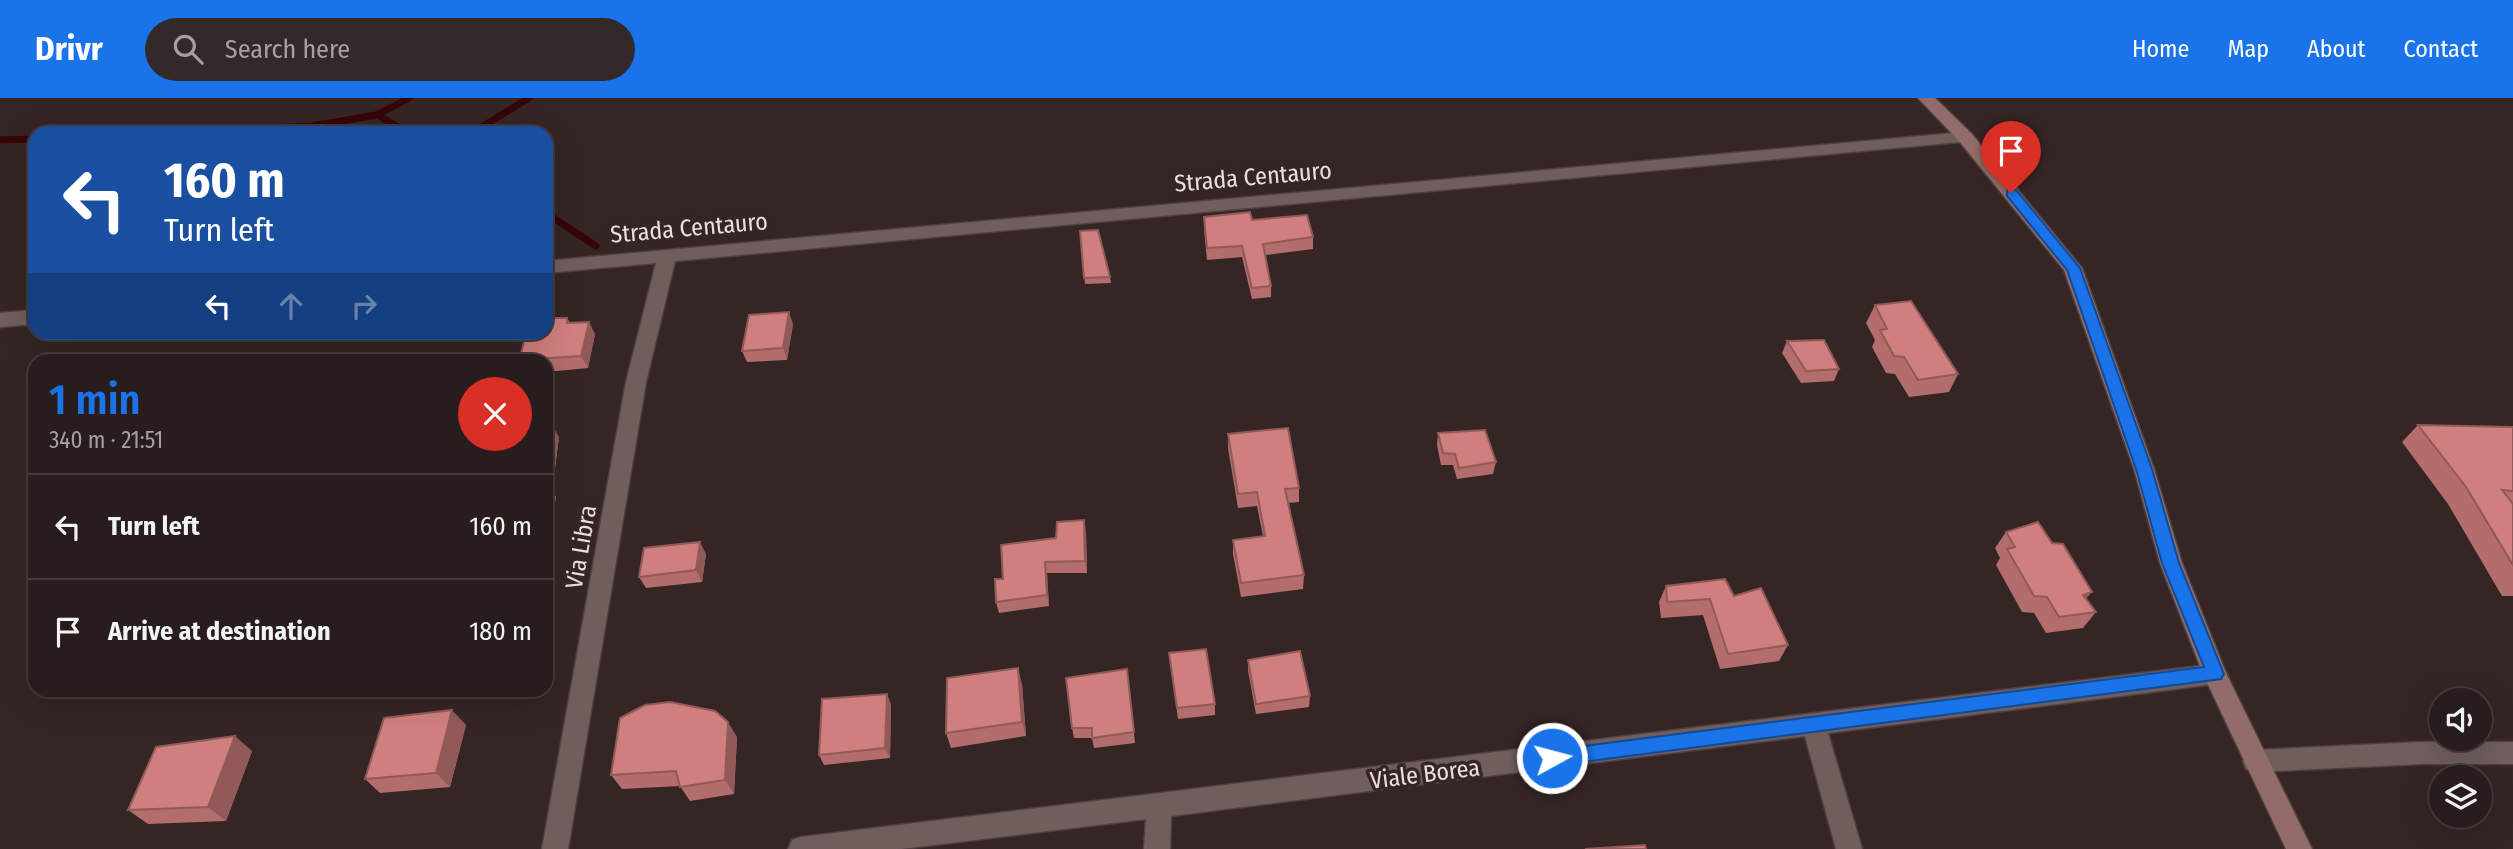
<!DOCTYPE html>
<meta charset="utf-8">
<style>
body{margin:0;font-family:"Fira Sans Condensed",sans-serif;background:#342929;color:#f1f3f6;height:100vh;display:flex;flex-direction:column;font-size:26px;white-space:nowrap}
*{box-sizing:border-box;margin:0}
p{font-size:23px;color:#a5a1a3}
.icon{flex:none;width:38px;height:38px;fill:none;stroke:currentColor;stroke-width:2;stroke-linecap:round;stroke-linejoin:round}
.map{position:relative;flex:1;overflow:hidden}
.sheet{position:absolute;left:28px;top:256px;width:525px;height:343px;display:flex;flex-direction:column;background:#281c1c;border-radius:21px;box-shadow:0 7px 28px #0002,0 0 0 2px #443a3b}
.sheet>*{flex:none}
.banner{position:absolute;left:28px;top:28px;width:525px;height:214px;border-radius:21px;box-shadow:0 7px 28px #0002,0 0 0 2px #443a3b;background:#1a4fa0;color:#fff;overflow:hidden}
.buttons{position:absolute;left:2429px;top:590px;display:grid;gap:14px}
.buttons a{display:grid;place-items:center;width:63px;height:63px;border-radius:50%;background:#281c1c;box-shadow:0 7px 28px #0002,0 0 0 2px #443a3b;font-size:35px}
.pin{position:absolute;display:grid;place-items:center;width:60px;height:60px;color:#fff;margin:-72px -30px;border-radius:50% 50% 50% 0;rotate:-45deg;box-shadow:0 0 7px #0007}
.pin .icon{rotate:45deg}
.me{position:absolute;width:77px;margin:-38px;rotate:83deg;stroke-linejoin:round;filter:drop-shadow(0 0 5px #0008)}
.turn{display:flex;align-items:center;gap:24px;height:147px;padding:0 21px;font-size:32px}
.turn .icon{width:91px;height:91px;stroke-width:2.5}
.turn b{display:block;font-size:49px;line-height:60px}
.lanes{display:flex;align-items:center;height:66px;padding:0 21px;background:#0003;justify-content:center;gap:35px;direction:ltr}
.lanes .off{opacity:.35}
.round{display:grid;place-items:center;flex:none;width:74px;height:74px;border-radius:37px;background:#342929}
.overview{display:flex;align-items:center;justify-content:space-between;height:119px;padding:0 21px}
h1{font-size:42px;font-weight:600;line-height:52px;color:#1a73e8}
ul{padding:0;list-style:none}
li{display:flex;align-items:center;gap:21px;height:105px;padding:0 21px;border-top:2px solid #443a3b}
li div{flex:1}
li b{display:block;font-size:26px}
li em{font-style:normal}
header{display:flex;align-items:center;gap:42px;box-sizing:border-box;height:98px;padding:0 35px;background:#1a73e8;color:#fff}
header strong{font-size:33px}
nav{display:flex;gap:38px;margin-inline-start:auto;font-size:24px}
.search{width:490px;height:63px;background:#342929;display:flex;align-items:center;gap:18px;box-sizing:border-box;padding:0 24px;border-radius:38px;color:#a5a1a3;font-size:26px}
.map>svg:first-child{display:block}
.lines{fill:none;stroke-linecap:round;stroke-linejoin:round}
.stream{stroke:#370408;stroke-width:7}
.street-casing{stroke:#4d4040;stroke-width:3}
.secondary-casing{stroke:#4d4040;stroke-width:3}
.street{fill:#705e5d;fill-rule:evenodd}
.secondary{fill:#916c6a;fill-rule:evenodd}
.wall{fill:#b26d6c}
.shaded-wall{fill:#915958}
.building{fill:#cf7f7d;stroke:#915958;stroke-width:2}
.route{fill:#1a73e8;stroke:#114b97;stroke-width:2}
.labels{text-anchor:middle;stroke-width:7;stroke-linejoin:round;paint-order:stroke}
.street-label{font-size:24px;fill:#e9dfde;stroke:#352525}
</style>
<header>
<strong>Drivr</strong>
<div class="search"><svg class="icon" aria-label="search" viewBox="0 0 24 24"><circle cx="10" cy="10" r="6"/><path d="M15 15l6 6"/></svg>Search here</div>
<nav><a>Home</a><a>Map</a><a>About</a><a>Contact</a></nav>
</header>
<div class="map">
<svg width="2513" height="751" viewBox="0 0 2513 751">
<rect width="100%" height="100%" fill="#352525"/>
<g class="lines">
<g class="stream">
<path d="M377 17 409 35"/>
<path d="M173 35 311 28 377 17 409 0"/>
<path d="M472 35 529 0"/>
<path d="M0 42 35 41"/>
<path d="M546 115 596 148"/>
</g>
<defs>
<g id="street">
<path d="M1965 34 1973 39 1971 43 675 163 646 284 568 751H542L626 284 656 165 546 175V163Z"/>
<path d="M35 212V226L0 229V215Z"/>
<path d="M2215 566 2223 569 2227 576 2223 583 2215 586 1828 635 1862 751H1836L1805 638 1171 718 1170 751H1144L1146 721 901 751H788L792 742 801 739Z"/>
<path d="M2421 644H2513V666H2421L2255 674 2246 671 2243 663 2246 655 2255 652Z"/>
</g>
<path id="secondary" d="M1918 0H1935L1971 35 2082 170 2154 371 2182 465 2226 575 2312 751H2286L2203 576 2160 465 2134 371 2064 172 1959 43Z"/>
</defs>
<use href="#street" class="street-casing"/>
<use href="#secondary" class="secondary-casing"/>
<use href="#street" class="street"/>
<use href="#secondary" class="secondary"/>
</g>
<g class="wall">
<path d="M1252 122 1313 139V151L1265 157 1271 188V199L1252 201 1242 159 1207 162 1204 130Z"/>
<path d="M1080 133 1110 179 1111 185 1085 186Z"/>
<path d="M1875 207 1958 276 1949 294 1909 299 1895 276 1886 275 1872 249 1875 242 1866 225Z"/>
<path d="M567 220 570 225 595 236 588 270 546 274V262H519Z"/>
<path d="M793 226 787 262 747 264 742 253Z"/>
<path d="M1787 243 1839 271 1834 283 1801 285 1782 255Z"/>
<path d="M546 322 559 339 552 393 556 399 552 419H546Z"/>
<path d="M2418 327 2513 329V498H2502L2448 406 2402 344Z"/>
<path d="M1438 335 1496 364 1493 376 1457 381 1453 367H1441L1437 347Z"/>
<path d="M1228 336 1299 390V404L1288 405 1304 477 1303 491 1241 499 1233 456V442L1263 438 1257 408 1238 410 1228 350Z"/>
<path d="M1086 433 1087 475H1047L1049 508 999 515 996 504 1003 481 1056 440Z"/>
<path d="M2006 434 2086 501 2096 514 2083 530 2046 535 2034 515 2022 514 1996 467 2000 460 1995 450Z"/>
<path d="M706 456 702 484 646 490 639 479Z"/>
<path d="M1666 488 1734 498 1788 547 1779 563 1720 571 1703 517 1661 520 1659 504Z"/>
<path d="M1169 555 1215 606V617L1178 621Z"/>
<path d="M1248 562 1310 598 1309 609 1256 616 1248 573Z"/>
<path d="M1127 571 1135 645 1094 650 1092 640H1074L1072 630Z"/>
<path d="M1022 586 1026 638 951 650 946 635Z"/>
<path d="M887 596 891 607 890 660 824 667 819 657Z"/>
<path d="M466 627 450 689 380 695 365 681Z"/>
<path d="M737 639 734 696 690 703 680 688 622 691 611 677Z"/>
<path d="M252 653 226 723 148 726 128 712Z"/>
</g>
<g class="shaded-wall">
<path d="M789 214 793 226 787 262 783 250Z"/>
<path d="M589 224 595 236 588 270 581 258Z"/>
<path d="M549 322 559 339 552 393 556 399 552 419 546 409V341Z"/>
<path d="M1084 422 1086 433 1087 475 1085 463Z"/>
<path d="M700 444 706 456 702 484 696 472Z"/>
<path d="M1045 464 1047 475 1049 508 1047 497Z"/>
<path d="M2092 494 2079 509 2083 497Z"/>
<path d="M1018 570 1022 586 1026 638 1022 624Z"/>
<path d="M887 596 891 607 890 660 885 650Z"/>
<path d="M452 612 466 627 450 689 436 675Z"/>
<path d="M728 624 737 639 734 696 725 682Z"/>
<path d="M235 638 252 653 226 723 208 709Z"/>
</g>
<g class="building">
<path d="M1250 114 1252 122 1307 117 1313 139 1263 146 1271 188 1252 190 1242 148 1207 150 1204 119Z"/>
<path d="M1098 132 1110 179 1084 180 1080 133Z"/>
<path d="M1911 203 1958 276 1918 282 1904 259 1894 258 1880 232 1887 231 1875 207Z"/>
<path d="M789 214 783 250 742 253 749 217Z"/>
<path d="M546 220H567V225L589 224 581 258 519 262 527 234H546Z"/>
<path d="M1824 242 1839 271 1806 273 1787 243Z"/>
<path d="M546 322H549L546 341Z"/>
<path d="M2418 327 2513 329V393L2502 392 2513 406V467L2466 389Z"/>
<path d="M1288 330 1299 390 1285 391 1304 477 1241 485 1233 442 1265 438 1257 394 1238 396 1228 336Z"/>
<path d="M1485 332 1496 364 1459 370 1455 356 1443 355 1438 335Z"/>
<path d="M1084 422 1085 463 1045 464 1047 497 996 504 995 481H1003L1001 447 1056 440 1057 424Z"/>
<path d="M2038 424 2052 445 2063 446 2092 494 2083 497 2096 514 2059 519 2047 499 2034 498 2007 451 2015 449 2006 434Z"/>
<path d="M700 444 696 472 639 479 644 450Z"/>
<path d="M1725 481 1734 498 1761 490 1788 547 1728 556 1710 501 1667 504 1666 488Z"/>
<path d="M1206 551 1215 606 1177 610 1169 555Z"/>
<path d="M1300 553 1310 598 1256 606 1248 562Z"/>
<path d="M1018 570 1022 624 946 635 947 580Z"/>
<path d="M1127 571 1134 634 1092 640V630H1072L1066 580Z"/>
<path d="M887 596 885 650 819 657 822 601Z"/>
<path d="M670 604 715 613 728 624 725 682 680 689 676 673 611 677 620 620 645 607Z"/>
<path d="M452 612 436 675 365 681 384 620Z"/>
<path d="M235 638 208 709 128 712 156 649Z"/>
<path d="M1645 747 1646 751H1585Z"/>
</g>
<path class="route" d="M2011 91 2016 92 2080 170 2152 371 2179 465 2224 576 2221 581 1552 668 1546 666 1543 660 1546 654 1552 652 2204 569 2162 465 2136 371 2067 172 2007 98V92Z"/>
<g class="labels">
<g class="street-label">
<text transform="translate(1253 79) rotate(-5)" y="8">Strada Centauro</text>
<text transform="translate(689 130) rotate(-5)" y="8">Strada Centauro</text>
<text transform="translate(581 449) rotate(-80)" y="8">Via Libra</text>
<text transform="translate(1425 676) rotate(-7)" y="8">Viale Borea</text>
</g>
</g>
</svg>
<div class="buttons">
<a><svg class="icon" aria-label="sound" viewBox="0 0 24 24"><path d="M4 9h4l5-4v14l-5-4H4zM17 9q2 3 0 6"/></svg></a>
<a><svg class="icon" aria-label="layers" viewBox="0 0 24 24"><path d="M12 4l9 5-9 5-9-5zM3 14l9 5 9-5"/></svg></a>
</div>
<div class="pin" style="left:2011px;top:95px;background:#d93025"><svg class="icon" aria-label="arrive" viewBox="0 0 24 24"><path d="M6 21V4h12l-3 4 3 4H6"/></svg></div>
<svg class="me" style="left:1552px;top:660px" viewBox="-20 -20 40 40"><circle r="17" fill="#1a73e8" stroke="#fff" stroke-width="3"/><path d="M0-11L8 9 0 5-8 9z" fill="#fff"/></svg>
<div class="banner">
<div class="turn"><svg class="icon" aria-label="left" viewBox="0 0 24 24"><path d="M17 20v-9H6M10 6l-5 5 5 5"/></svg><div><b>160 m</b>Turn left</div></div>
<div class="lanes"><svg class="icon" aria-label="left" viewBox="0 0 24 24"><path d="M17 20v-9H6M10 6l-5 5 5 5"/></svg><svg class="icon off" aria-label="ahead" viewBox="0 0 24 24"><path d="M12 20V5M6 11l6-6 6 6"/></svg><svg class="icon off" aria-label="right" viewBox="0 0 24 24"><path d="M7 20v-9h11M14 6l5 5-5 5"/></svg></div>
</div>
<section class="sheet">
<div class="overview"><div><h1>1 min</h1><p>340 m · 21:51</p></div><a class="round" style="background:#d93025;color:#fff"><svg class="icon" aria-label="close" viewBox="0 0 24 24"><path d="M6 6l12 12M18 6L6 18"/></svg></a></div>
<ul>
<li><svg class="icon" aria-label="left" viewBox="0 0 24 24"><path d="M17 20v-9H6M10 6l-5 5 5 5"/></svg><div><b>Turn left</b></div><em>160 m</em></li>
<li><svg class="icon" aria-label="arrive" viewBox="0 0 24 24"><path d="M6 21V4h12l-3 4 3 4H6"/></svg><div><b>Arrive at destination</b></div><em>180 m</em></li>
</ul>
</section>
</div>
